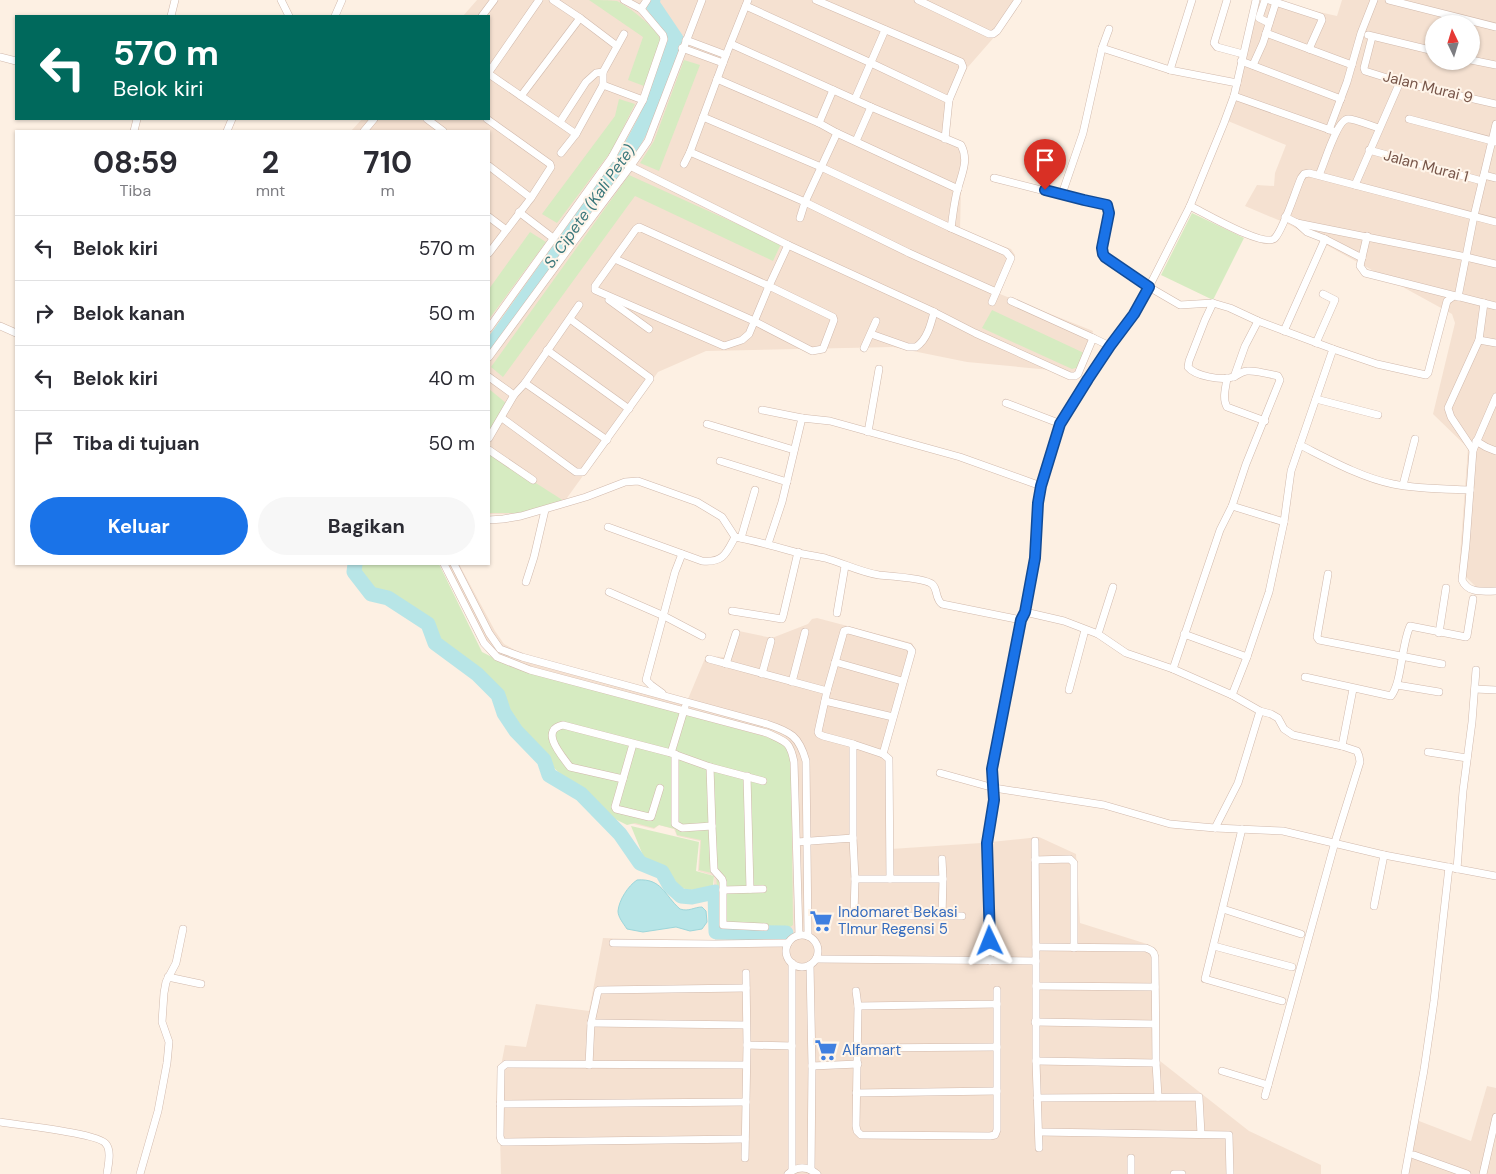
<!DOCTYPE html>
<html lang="id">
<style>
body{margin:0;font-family:"DM Sans",sans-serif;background:#f7f7f7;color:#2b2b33;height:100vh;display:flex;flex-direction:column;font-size:19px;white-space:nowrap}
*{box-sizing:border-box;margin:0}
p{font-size:16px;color:#7c7c81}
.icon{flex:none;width:28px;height:28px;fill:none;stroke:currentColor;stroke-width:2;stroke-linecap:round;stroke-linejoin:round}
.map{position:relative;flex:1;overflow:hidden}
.sheet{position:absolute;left:15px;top:130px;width:475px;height:435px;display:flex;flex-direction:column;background:#fff;border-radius:0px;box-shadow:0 1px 4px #0004}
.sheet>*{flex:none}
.banner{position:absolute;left:15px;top:15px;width:475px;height:105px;border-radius:0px;box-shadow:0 1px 4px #0004;background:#00695c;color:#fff;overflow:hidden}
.needle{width:32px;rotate:356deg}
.fabs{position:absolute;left:1425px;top:15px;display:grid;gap:10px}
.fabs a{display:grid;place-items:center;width:55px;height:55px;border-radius:50%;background:#fff;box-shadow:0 1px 4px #0004;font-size:25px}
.pin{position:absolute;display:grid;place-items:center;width:42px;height:42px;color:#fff;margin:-51px -21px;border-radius:50% 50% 50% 0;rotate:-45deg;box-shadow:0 0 5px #0007}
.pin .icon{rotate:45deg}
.me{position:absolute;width:55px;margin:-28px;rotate:358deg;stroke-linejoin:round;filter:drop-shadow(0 0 4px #0008)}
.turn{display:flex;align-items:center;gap:18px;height:105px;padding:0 15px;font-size:22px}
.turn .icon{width:65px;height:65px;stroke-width:2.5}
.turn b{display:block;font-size:35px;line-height:42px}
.eta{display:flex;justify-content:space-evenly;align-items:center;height:85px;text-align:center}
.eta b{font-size:30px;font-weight:700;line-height:35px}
.action{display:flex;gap:10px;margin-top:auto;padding:10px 15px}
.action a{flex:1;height:58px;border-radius:30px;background:#1a73e8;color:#fff;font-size:20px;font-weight:700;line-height:58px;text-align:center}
.action a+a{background:#f7f7f7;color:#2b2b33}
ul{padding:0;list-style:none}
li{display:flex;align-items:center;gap:15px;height:65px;padding:0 15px;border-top:1px solid #e1e1e2}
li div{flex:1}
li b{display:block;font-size:19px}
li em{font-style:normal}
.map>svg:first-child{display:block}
.residential{fill:#f5e1d1;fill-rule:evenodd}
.green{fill:#d6ebc1}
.water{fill:#b7e5e7;stroke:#9dd6da}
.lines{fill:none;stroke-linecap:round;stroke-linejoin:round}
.river{stroke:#b7e5e7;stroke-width:15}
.street-casing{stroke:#d1b9ac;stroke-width:8}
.street{stroke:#fff;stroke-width:7}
.route-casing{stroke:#114b97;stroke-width:12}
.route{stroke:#1a73e8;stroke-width:9}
.labels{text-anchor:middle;stroke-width:4;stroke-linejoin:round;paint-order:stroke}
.street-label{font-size:15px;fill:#765448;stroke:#fff5ea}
.shop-label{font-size:15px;fill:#366cbe;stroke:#fff5ea;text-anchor:start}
.water-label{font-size:16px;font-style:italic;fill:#3b787c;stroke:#fff5ea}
</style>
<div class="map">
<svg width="1496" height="1174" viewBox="0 0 1496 1174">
<rect width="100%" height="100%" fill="#fdf0e3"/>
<g class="residential">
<path d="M477 0H1022L1001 32 996 35 968 67 952 97 946 137 964 144 968 157 967 170 961 186 960 231 1011 249 1015 255 1000 294 1093 331 1081 369 1077 372H1072L967 362 893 347 706 351 658 372 564 502 520 514H489V131H351L362 119H489V16H463Z"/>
<path d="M1261 0H1272L1301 8 1337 16 1342 0H1496V587H1476L1459 570 1468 448 1433 414 1455 323 1452 314 1290 225 1245 206 1257 185 1274 186 1275 173 1286 145 1228 121ZM1434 24H1471V61H1434Z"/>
<path d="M443 564H459L495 631 504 644 522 654 688 699 706 656 724 657 734 630 772 638 808 624 812 619 817 618 912 643 914 649 885 754 889 756 891 849 981 843 1039 837 1076 854 1080 923 1147 944 1154 950 1160 1061 1249 1131 1321 1165V1174H501L500 1136V1071L505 1045 526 1047 536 1004 589 1011 603 938 715 942 714 876 698 871 700 841 677 836 674 829 659 825 654 829 630 823 525 668 494 655Z"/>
<path d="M1487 1086 1496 1088V1174H1410L1405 1171 1419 1121 1471 1141Z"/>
</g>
<g class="green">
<path d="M589 0C597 0 610 0 617 1 628 6 658 29 661 41L644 86 628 80 643 37Z"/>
<path d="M684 60 700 65 659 171 640 163 654 141Z"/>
<path d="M619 99 635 104 612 150 557 223 542 214 615 116Z"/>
<path d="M629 175 781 244 773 261 635 196 503 377 491 367Z"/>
<path d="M1192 213 1244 238 1213 300 1161 275Z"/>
<path d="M530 232 546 242 489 319V289Z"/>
<path d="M992 310 1084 353 1079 367 1072 369 982 328Z"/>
<path d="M489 389 506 403 489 431Z"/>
<path d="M489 453 564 501 519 513H489Z"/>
<path d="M358 564H439L482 652 514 668 770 738 784 743 791 755 793 925 786 930 720 927 716 874 699 870 701 840 677 835 675 829 659 825 654 828 635 823 627 825 613 818 555 769 510 718 500 693 472 666 438 643 430 622 389 594 373 591 357 571Z"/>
<path d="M631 826 699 842 696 871 714 876 713 886 702 889 690 890 681 888 663 865 647 861 644 858Z"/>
</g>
<path class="water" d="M637 880C662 878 664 895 680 909 689 912 694 907 702 907L706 911 707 922 702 929 690 931 676 927 643 932 627 929C623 923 618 917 618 911 619 900 628 886 637 880Z"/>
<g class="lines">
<g class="river">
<path d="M489 349 628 153 646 119 676 39 651 2 653 0"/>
<path d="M355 564 354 572 371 594 388 598 428 624 435 643 477 674 498 695 504 713 516 731 544 760 549 775 581 794 620 834 640 863 662 872 670 886 681 896 692 897 715 892 716 932 786 933"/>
</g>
<defs>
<g id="street">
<path d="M281 0 289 16"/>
<path d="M553 0 580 18 617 46"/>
<path d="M816 0 961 62 963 67 949 100 945 139"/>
<path d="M918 0 989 34H993L997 31 1018 0"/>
<path d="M1227 0 1214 43 1217 47 1243 54"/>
<path d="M1265 0 1259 18 1269 23"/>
<path d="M1269 0 1321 17 1322 20 1309 49"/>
<path d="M1389 0 1496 27"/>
<path d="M746 6 871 63 949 100"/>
<path d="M641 9 647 0"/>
<path d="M171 16 175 0"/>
<path d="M335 16 342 0"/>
<path d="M482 16 494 0"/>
<path d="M1266 33 1352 65"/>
<path d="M1368 35 1434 51"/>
<path d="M1372 37 1364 68 1365 71 1400 82 1496 104"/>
<path d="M686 40 726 55"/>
<path d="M731 44 871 107 961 145C969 160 962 173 958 188 954 201 953 215 951 228"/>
<path d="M682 48 723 63"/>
<path d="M1102 48 1170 70 1237 83"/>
<path d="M0 57 16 61"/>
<path d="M1471 60 1496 65"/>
<path d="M1241 61 1341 99"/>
<path d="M1253 65 1263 43 1276 2"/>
<path d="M1170 70 1192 0"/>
<path d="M489 72 539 0"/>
<path d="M489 74 576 134"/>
<path d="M717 79 819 123 837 133 958 189"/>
<path d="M603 85 643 100"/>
<path d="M521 96 580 18"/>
<path d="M1234 96 1336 132"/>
<path d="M855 99 885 30"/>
<path d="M703 117 821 167 951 228 1006 252 1011 258 992 302"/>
<path d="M427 119 443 131"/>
<path d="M487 119 550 164 551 167 531 198 489 253"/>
<path d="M1409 119 1496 142"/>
<path d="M560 122 586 82 596 73 603 72"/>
<path d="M819 123 833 90"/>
<path d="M1329 130 1347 82 1361 33 1374 0"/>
<path d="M134 131 137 119"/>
<path d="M227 131 232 119"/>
<path d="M364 131 374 119"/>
<path d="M856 141 871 107"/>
<path d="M1369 150 1482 181"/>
<path d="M690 152 805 202 909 253 996 292"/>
<path d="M561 153 576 134 603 85V72L624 34"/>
<path d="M612 157 788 245 934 312 975 333 1070 376H1075L1078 374 1093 338 1110 346"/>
<path d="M684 164 690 152 726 55 748 0"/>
<path d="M489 166 531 198"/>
<path d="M1319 175C1324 165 1337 119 1348 119 1356 119 1371 126 1379 128"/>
<path d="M1484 175 1496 178"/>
<path d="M994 178 1084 201 1107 205 1109 213 1102 248 1103 254 1105 257 1149 287 1180 305 1213 303 1230 308 1258 321 1333 349 1291 471 1284 522 1269 592 1247 657 1232 695"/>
<path d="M1355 185 1400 82"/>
<path d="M1062 194 1083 133 1102 48 1109 29"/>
<path d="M1190 206C1203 212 1265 249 1275 238 1284 228 1295 192 1301 178L1304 174 1309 173 1496 222"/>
<path d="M519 212 553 238"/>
<path d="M489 217 505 229"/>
<path d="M1285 217 1297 223 1466 257 1496 264"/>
<path d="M800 218 805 202 837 133"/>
<path d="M1297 223 1307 232 1325 239 1362 258"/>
<path d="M1367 236 1360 266 1365 273 1496 306"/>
<path d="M615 259 754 321 812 351 823 349 834 320 833 317 769 286 639 227 636 229 595 286V290L724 346 742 340 749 334 769 286 788 245"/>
<path d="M1458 297 1474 216 1496 124"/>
<path d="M609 300 649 329"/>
<path d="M1011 301 1093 338"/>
<path d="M1213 303 1205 320 1189 361 1188 367C1195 376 1222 381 1233 377 1238 376 1241 371 1247 371 1256 370 1268 374 1278 376L1280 380 1246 464 1232 506"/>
<path d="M0 326 16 333"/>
<path d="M489 328 612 157 643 100 664 39 663 35 641 9 624 0"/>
<path d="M1284 331 1325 239"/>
<path d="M871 334 908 347H916C927 340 931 324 934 312"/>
<path d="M1479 340 1496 343"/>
<path d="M1316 343 1335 300 1323 294"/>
<path d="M864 348 876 321"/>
<path d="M1333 349 1377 364 1426 375 1428 373 1447 301 1454 296"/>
<path d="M547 350 629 409"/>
<path d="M489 357 572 244 630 167 648 141 702 0"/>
<path d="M489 377 514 395 525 383 579 305"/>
<path d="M1234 377 1245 346 1258 321"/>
<path d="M1227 378C1226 387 1222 398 1227 407L1265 421"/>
<path d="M525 383 607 440"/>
<path d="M1496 397 1473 450 1466 544 1462 580C1468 594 1484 591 1496 591"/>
<path d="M1316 399 1378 415"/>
<path d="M1006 403 1061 424"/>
<path d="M762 410 802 418"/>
<path d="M502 418 576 472H583L650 379V378L570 319"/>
<path d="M707 424 794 450"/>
<path d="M868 432 879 369"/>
<path d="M489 438 514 395"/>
<path d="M1476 441 1486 447 1496 451"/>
<path d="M1300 445C1328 459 1362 478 1393 484 1418 489 1445 489 1470 490"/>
<path d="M489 450 533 480"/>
<path d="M1473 450 1451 417 1448 408 1479 340 1484 303"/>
<path d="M720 461 787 482"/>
<path d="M1403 485 1415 439"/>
<path d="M489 520 503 519 521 516 586 497 625 482 638 481 697 502 722 517 735 537C757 541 777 547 798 553 807 555 816 556 825 558 843 563 860 572 879 575 890 576 925 578 932 584 938 589 935 599 942 604L1021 620"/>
<path d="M608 527 702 561C723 563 726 554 735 537"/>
<path d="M741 538 755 490"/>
<path d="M768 544 782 502 802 418 830 421 960 457 1041 486"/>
<path d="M444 564 484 643 497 657 530 670 767 733C786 742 790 741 794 762L799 935"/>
<path d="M454 564 489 633 500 649 522 657 767 724C791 732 799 736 806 761L808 936"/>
<path d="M1328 574 1317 637 1319 640 1442 664"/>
<path d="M526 582 534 557 545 510"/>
<path d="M609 592 664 616 702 636"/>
<path d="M732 611 782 619 783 616 798 552"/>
<path d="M1025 612 1064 621 1098 634 1126 653 1173 669 1232 695 1260 711 1271 714 1278 718 1284 729 1293 735 1342 746 1357 751 1359 756 1360 762 1335 842 1265 1096"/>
<path d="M837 613 845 566"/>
<path d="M1439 633 1446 588"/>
<path d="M1098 634 1113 587"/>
<path d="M1184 634 1247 657"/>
<path d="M709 659 827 691"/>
<path d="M835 662 902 681"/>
<path d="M726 664 736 633"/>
<path d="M1173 669 1220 530 1232 506 1284 522"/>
<path d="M762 674 771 641"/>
<path d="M1305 677 1391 696C1402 682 1401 646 1410 626L1466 637 1467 636 1473 599"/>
<path d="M792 682 805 632"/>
<path d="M1397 685 1439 692"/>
<path d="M1475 689 1496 690"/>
<path d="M1069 690 1085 630"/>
<path d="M662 693 651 685 646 680 675 572 682 554"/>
<path d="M825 701 893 717"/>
<path d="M685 707 671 753 710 767 763 781"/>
<path d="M853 744 823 736 819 734 818 732 827 691 844 631 848 630 909 647 912 651 883 754"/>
<path d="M1342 746 1353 689"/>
<path d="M1428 752 1467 758"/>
<path d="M675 754V824L682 828 712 826 710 767"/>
<path d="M940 773 994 788 1104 805 1170 824 1215 828 1283 831 1384 855 1496 876"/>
<path d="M747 776 750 889"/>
<path d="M623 779 633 744"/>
<path d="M660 788 651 817H649L616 809 615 807 623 779 570 767C563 757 538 730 563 725L671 753"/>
<path d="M712 826 714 870 722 879 723 882V925L765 927"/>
<path d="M1215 828 1238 783 1260 711"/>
<path d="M1242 829 1205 979 1282 1001"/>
<path d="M853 838V744L883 754 889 759 890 879"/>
<path d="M797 842 853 838 855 879 854 914 856 916H962"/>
<path d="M942 859 943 879"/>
<path d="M1035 860 1070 859 1074 863V948"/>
<path d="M1457 869 1463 791 1472 722 1476 670"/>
<path d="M855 879H943L942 916"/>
<path d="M723 890 763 889"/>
<path d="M1374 906 1384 855"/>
<path d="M1223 909 1301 934"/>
<circle cx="802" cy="951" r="16"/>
<path d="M613 943 715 944 788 943"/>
<path d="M1214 946 1292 967"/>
<path d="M1036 947 1146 948C1151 950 1154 951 1155 957L1156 1063 1036 1061"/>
<path d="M816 959 1036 961 1035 841"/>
<path d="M990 961 987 843 994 800 992 769 1021 620 1025 612 1035 558 1038 503 1041 486 1061 424 1088 379 1110 346 1134 314 1149 287 1190 206 1224 123 1234 96 1256 0"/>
<path d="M1036 961V1061L1039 1148"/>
<path d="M792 963V1170"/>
<path d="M810 965 812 1066 811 1170"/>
<path d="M746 973 747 1045 792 1046"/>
<path d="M168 977 201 984"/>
<path d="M1036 986 1155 987"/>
<path d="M856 991 858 1006 856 1126 857 1131 861 1135 990 1136 995 1135 997 1130V1004"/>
<path d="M858 1006 997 1004V990"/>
<path d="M1035 1022 1155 1024"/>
<path d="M591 1023 746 1025"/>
<path d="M858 1048 997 1047"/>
<path d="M1156 1063 1158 1097"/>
<path d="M589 1065 591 1023 598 991 599 990 746 988"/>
<path d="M812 1066 858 1064"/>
<path d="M1222 1071 1268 1085"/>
<path d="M856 1093 997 1091"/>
<path d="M1037 1098 1199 1097 1201 1134"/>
<path d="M500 1104 746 1102"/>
<path d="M0 1122C17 1125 99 1133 106 1144 112 1151 108 1165 107 1174"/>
<path d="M1039 1132 1229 1135 1230 1174"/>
<path d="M745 1139 503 1142 501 1140 500 1136 501 1068 506 1064 746 1065"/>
<path d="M1414 1155 1467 1174"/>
<path d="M745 1158 747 1045"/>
<path d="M1131 1158V1174"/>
<path d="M140 1174 158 1111 167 1063 169 1042 162 1022 164 993 166 982 176 963 183 929"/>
<path d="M788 1174C797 1166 807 1166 817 1174"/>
<path d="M1174 1174H1182"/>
<path d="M1405 1174 1424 1070 1434 1001 1449 867"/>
<path d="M1483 1174 1496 1117"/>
</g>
</defs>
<use href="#street" class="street-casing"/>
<use href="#street" class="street"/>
</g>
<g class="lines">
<defs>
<path id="route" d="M990 941 987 843 994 800 992 769 1021 620 1025 612 1035 558 1038 503 1041 486 1060 424 1088 379 1110 346 1134 314 1149 287 1105 257 1103 254 1102 248 1109 213 1107 205 1084 200 1045 190"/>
</defs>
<use href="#route" class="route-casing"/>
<use href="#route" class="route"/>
</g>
<defs>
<symbol id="supermarket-bare" viewBox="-9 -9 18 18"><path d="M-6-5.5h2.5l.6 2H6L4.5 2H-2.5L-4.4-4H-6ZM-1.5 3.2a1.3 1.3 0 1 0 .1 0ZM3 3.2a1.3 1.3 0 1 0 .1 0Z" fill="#3f7fe0" stroke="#fff5ea" stroke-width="2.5" paint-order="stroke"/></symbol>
</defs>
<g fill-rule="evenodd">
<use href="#supermarket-bare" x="805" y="905" width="32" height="32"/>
<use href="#supermarket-bare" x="810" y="1034" width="32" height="32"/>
</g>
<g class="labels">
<g class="street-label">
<text transform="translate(1428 87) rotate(14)" y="5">Jalan Murai 9</text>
<text transform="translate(1426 166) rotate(15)" y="5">Jalan Murai 1</text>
</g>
<g class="shop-label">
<text x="838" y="917">Indomaret Bekasi<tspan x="838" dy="17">TImur Regensi 5</tspan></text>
<text x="842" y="1055">Alfamart</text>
</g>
<g class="water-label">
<text transform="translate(589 206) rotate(-55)" y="6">S. Cipete (Kali Pete)</text>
</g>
</g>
</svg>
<div class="fabs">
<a><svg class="needle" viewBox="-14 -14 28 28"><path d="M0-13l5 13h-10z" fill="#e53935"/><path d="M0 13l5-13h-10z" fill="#7c7c81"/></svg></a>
</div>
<div class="pin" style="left:1045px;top:190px;background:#d93025"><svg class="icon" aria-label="arrive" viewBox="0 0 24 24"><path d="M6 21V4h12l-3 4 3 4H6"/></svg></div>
<svg class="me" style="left:990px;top:941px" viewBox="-20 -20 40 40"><path d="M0-17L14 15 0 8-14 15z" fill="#1a73e8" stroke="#fff" stroke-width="4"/></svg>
<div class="banner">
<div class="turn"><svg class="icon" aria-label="left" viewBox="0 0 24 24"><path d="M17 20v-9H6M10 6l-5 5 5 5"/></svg><div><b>570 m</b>Belok kiri</div></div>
</div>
<section class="sheet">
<div class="eta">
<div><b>08:59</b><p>Tiba</p></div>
<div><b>2</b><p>mnt</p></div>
<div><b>710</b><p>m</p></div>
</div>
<ul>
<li><svg class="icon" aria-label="left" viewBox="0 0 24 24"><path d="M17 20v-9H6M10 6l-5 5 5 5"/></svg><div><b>Belok kiri</b></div><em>570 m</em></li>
<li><svg class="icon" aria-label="right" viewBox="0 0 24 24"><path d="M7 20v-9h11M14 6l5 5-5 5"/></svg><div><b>Belok kanan</b></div><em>50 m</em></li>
<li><svg class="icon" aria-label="left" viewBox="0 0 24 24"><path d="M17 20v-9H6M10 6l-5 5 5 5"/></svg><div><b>Belok kiri</b></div><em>40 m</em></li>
<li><svg class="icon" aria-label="arrive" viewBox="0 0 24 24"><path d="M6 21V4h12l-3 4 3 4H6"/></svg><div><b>Tiba di tujuan</b></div><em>50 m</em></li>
</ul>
<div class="action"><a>Keluar</a><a>Bagikan</a></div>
</section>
</div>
